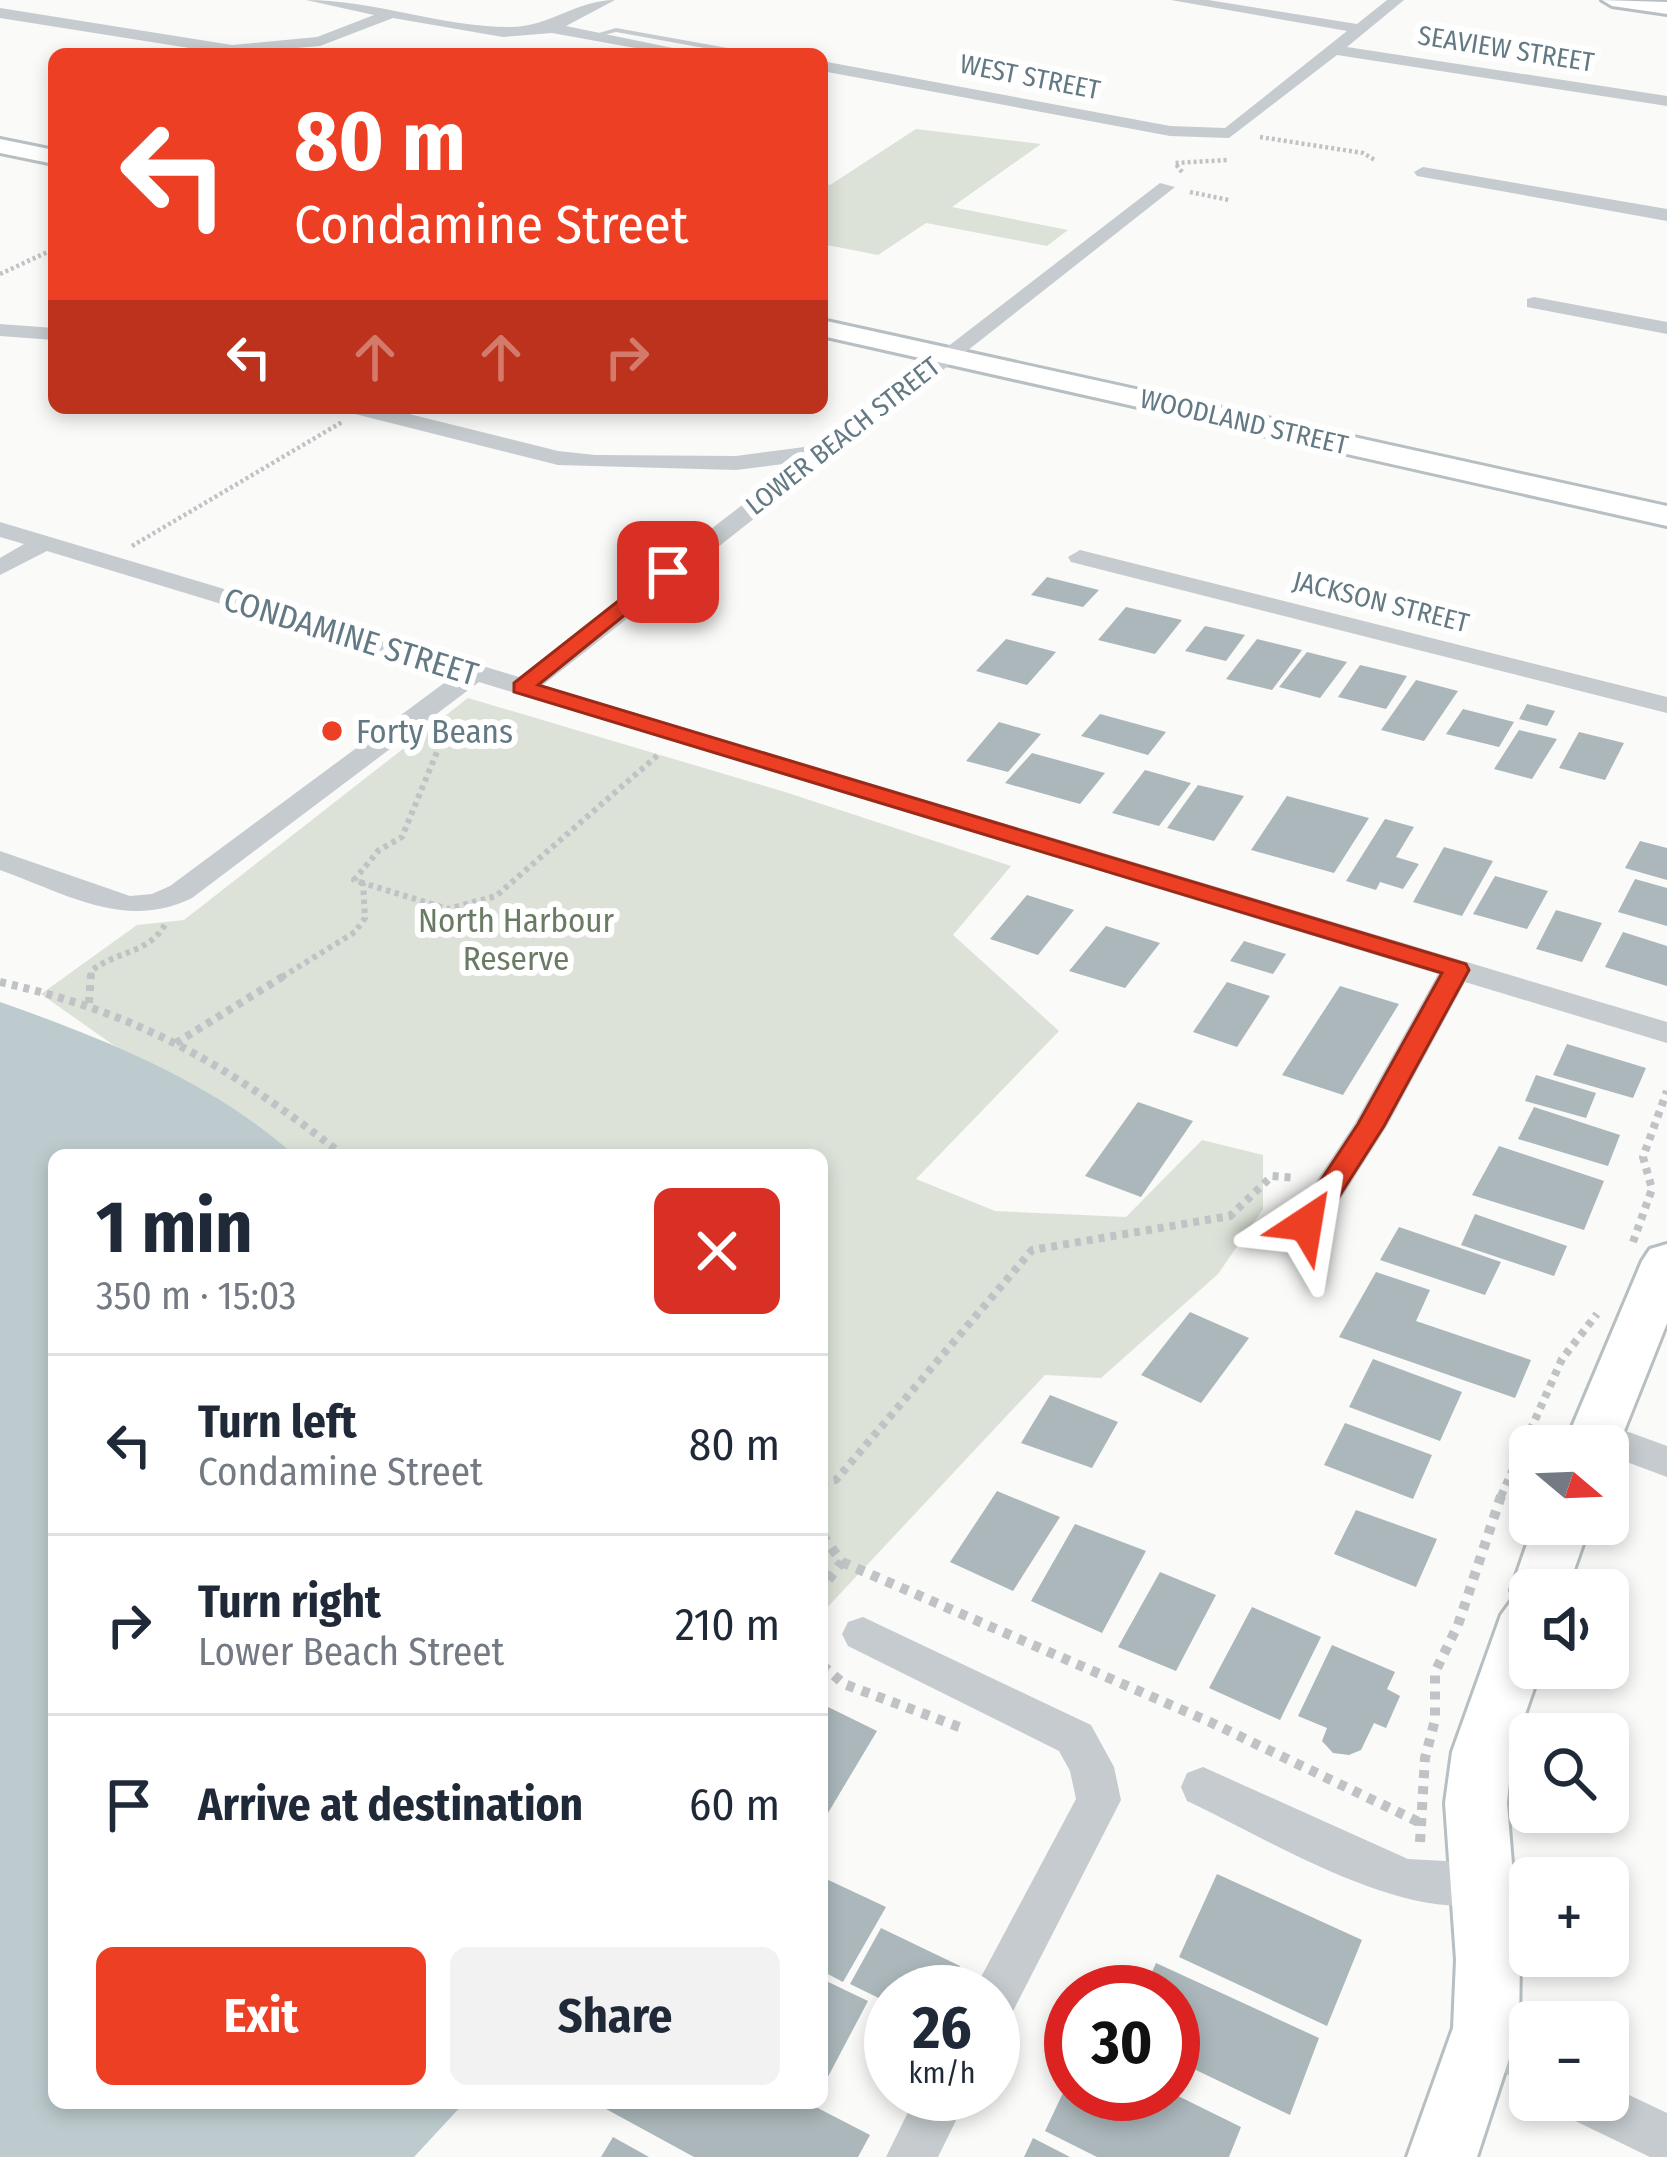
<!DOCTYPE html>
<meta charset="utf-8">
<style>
body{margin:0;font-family:"Fira Sans Condensed",sans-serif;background:#f2f2f3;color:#1f2937;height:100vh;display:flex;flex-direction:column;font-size:45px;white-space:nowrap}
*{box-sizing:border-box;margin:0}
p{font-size:39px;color:#747a83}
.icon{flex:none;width:66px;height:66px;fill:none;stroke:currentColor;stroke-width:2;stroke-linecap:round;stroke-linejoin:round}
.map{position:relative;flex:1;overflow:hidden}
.sheet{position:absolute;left:48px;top:1149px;width:780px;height:960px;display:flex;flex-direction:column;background:#fff;border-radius:18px;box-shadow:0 6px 18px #0003}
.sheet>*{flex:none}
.hud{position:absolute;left:48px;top:48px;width:780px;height:366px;border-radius:18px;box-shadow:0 6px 18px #0003;background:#ed3f24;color:#fff;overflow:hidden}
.needle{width:78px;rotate:109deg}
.buttons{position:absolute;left:1509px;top:1425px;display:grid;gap:24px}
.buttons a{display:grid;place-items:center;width:120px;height:120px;border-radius:18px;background:#fff;box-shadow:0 6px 18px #0003;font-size:60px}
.speed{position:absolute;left:864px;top:1965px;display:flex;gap:24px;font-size:60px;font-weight:700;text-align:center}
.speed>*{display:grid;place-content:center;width:156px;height:156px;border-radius:50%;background:#fff;box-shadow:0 6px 18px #0003;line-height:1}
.speed small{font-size:30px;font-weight:400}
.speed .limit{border:18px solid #d22;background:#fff;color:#111}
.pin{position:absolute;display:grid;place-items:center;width:102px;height:102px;color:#fff;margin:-51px;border-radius:24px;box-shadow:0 6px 18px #0006}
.me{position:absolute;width:132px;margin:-66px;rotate:33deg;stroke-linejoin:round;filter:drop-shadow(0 0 9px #0008)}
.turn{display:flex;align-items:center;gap:42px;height:252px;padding:0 48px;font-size:54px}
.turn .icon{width:156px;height:156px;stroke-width:2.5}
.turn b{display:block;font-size:84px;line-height:102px}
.lanes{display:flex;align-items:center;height:114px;padding:0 48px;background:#0003;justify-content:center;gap:60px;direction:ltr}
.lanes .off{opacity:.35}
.round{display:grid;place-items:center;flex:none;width:126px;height:126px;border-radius:18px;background:#f2f2f3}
.headline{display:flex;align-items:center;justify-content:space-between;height:204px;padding:0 48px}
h1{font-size:72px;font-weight:700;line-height:90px}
.action{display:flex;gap:24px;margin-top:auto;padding:24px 48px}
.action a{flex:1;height:138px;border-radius:18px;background:#ed3f24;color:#fff;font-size:48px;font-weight:700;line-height:138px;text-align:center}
.action a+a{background:#f2f2f3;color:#1f2937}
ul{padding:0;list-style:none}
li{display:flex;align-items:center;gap:36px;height:180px;padding:0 48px;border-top:3px solid #e0e1e3}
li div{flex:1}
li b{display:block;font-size:45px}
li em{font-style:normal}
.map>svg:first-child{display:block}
.green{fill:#dce2d8}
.water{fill:#bdcbce}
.building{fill:#abb7bb}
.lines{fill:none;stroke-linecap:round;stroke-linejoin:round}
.secondary-casing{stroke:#b7bfc2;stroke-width:6}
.path-far3{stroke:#bfc3c5;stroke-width:4.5;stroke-dasharray:3 3;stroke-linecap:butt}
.path-far2{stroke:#bfc3c5;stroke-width:6;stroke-dasharray:4.5 4.5;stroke-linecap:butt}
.path-far1{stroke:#bfc3c5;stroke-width:8;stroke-dasharray:6 6;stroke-linecap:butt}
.path{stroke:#bfc3c5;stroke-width:10;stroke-dasharray:8 8;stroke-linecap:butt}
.lane{fill:#c5cbce;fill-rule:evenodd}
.street{fill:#c5cbce;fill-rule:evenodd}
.secondary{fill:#fff;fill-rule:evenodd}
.route{fill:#ed3f24;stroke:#9a2917;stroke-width:3}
.poi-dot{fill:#ed3f24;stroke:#fff;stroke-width:4.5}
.labels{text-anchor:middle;stroke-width:12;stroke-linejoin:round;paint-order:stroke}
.far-street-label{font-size:27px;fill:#637984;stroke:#fff}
.street-label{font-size:33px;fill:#637984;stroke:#fff}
.poi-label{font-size:33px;fill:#637984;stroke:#fff;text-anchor:start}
.park-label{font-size:33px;fill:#697b63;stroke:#fff}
</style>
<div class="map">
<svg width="1667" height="2157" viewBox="0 0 1667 2157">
<rect width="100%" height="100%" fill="#fafaf8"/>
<g class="green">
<path d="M916 129 1041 144 952 207 1068 230 1047 246 926 223 878 255 822 244V183L830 185Z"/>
<path d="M468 698 785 792 1011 866 953 935 1059 1031 916 1179 995 1211 1126 1217 1202 1140 1263 1155V1209L1218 1274 1101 1378 1045 1375 822 1613V1155H269L41 994 137 925 184 920Z"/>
</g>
<path class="water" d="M0 1002C102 1038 212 1081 294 1155H54V2103H464L414 2157H0Z"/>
<g class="building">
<path d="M1047 577 1099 590 1083 607 1031 595Z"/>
<path d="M1126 607 1182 620 1155 654 1098 640Z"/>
<path d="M1205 626 1245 635 1226 661 1185 651Z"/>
<path d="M1006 639 1056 652 1027 685 976 671Z"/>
<path d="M1257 639 1302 650 1272 690 1226 679Z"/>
<path d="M1307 652 1347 662 1320 698 1279 687Z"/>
<path d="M1360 665 1407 676 1386 709 1338 697Z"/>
<path d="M1416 680 1458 691 1424 741 1381 730Z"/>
<path d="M1527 704 1555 711 1547 726 1519 719Z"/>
<path d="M1463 709 1514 722 1499 747 1446 734Z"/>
<path d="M1100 714 1166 732 1148 755 1081 736Z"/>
<path d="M999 722 1041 734 1008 772 966 761Z"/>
<path d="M1519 730 1557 739 1532 779 1494 769Z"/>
<path d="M1579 732 1624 743 1605 780 1559 768Z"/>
<path d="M1032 753 1105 773 1080 804 1005 783Z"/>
<path d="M1145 770 1191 783 1159 826 1112 813Z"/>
<path d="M1198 785 1244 796 1214 841 1167 828Z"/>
<path d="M1287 796 1369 818 1334 873 1251 850Z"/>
<path d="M1385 819 1414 827 1396 857 1419 864 1403 889 1380 882 1376 890 1346 881Z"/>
<path d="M1640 841 1667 848V880L1625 868Z"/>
<path d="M1444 847 1493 861 1462 916 1413 902Z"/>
<path d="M1495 876 1548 891 1527 929 1473 914Z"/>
<path d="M1635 879 1667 888V926L1618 912Z"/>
<path d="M1027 895 1074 910 1038 955 990 939Z"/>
<path d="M1556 910 1602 923 1582 962 1536 949Z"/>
<path d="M1106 926 1160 943 1125 988 1069 971Z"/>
<path d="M1623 932 1667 946V986L1605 967Z"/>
<path d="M1244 941 1286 954 1273 974 1230 961Z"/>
<path d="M1227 982 1270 996 1237 1047 1193 1032Z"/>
<path d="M1340 986 1399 1004 1343 1095 1282 1075Z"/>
<path d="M1567 1044 1646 1068 1633 1098 1553 1075Z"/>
<path d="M1536 1075 1596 1093 1586 1118 1525 1101Z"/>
<path d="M1138 1102 1193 1121 1141 1197 1085 1176Z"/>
<path d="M1534 1107 1620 1135 1608 1166 1518 1139Z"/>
<path d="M1499 1146 1604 1181 1584 1230 1472 1195Z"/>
<path d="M1475 1214 1567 1246 1554 1276 1461 1245Z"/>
<path d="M1399 1227 1501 1262 1485 1295 1380 1260Z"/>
<path d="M1376 1272 1430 1290 1416 1321 1531 1360 1515 1398 1339 1337Z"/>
<path d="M1190 1312 1249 1338 1201 1403 1141 1375Z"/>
<path d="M1373 1359 1462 1392 1440 1441 1349 1407Z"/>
<path d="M1050 1395 1118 1422 1092 1468 1021 1443Z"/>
<path d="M1345 1423 1432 1455 1413 1499 1324 1465Z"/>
<path d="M997 1491 1060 1517 1013 1591 950 1562Z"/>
<path d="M1356 1510 1437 1539 1416 1587 1334 1554Z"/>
<path d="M1075 1524 1146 1551 1102 1633 1031 1601Z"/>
<path d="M1160 1572 1216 1595 1176 1671 1118 1647Z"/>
<path d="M1252 1607 1321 1637 1280 1720 1209 1688Z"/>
<path d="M1332 1645 1395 1672 1387 1689 1400 1696 1386 1728 1374 1723 1361 1750 1349 1755 1333 1753 1322 1741 1327 1728 1298 1716Z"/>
<path d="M822 1704 877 1731 822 1823Z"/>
<path d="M1217 1874 1362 1940 1327 2026 1179 1957Z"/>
<path d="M822 1877 886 1907 843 1982 822 1971Z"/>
<path d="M881 1928 960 1966 946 1992H891V2004L850 1984Z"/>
<path d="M1156 1963 1319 2038 1290 2115 1173 2059V1992H1143Z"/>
<path d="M822 1979 868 2001 822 2088Z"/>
<path d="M1071 2076V2094H1174L1241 2127 1229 2157H1097L1045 2131Z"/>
<path d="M595 2103H808L870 2135 858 2157H694Z"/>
<path d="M613 2137 649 2157H601Z"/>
<path d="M1033 2138 1070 2157H1024Z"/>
</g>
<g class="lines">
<defs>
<g id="secondary">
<path d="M1602 0 1667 2V14L1612 6Z"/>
<path d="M0 139 54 150V164L0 153Z"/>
<path d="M822 320 1667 506V526L822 336Z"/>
<path d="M1667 1244V1323L1618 1446 1608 1461V1446H1564L1642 1261 1650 1249Z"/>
<path d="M1534 1524H1590L1567 1590H1530V1668H1541L1512 1752 1507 1803 1520 1960 1519 2028 1477 2157H1407L1453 2028 1456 1960 1445 1803 1452 1752 1501 1615 1514 1597 1511 1590Z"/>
</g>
</defs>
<use href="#secondary" class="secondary-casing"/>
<g class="path-far3">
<path d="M1260 137 1363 153 1375 160"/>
<path d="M1182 172 1175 163 1228 160"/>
<path d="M1190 192 1229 200"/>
<path d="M0 274 54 249"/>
<path d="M132 546 342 422"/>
</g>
<g class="path-far2">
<path d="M363 883 354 880 379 850 402 837 446 730"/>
<path d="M91 977V971C118 950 149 954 166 923"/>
<path d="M282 977 355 932 365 918 363 883 448 909 496 896 658 755"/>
</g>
<g class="path-far1">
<path d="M0 982C142 1014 229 1066 343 1155"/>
<path d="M89 1003 91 974"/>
<path d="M176 1043 287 974"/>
<path d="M1633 1242 1652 1189 1643 1157 1667 1091"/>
<path d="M822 1483 836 1480 1032 1250 1230 1216 1272 1176 1296 1178"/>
<path d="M1501 1496 1562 1359 1597 1314"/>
</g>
<g class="path">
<path d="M822 1535 842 1562 822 1588"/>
<path d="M842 1562 1210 1722 1423 1824"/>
<path d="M822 1665 844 1684 962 1728"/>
<path d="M1420 1842 1425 1758 1435 1720V1672L1458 1625 1502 1493"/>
</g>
<path class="lane" d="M616 28 750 52 754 54H737L616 32 596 37 592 35Z"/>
<g class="street">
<path d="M306 0C375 0 441 27 509 27 548 28 576 0 615 0L566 26 702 54H668L552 33 503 37 393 18 320 46 227 54 0 18V8L232 45 317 37 374 15Z"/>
<path d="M1171 0H1208L1357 24 1387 0H1404L1347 47 1667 96V106L1337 55 1229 138 1170 136 822 71V61L1170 126 1225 128 1347 31Z"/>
<path d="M1423 167 1667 209V221L1417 176 1414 172Z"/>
<path d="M1160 183 1175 187 543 685 1667 1022V1043L1465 982 1387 1126 1319 1233H1293L1288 1224 1355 1123 1438 974 479 682 192 898C124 931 65 893 0 870V851L130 896 152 894 170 886 455 675 47 551 0 575V558L24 544 0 537V522L519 677 798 462 736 470 558 465 351 413 348 408H385L558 451 595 455 736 456 820 445Z"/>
<path d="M1534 297 1667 322V334L1527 307V299Z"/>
<path d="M0 324 54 328V340L0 336Z"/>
<path d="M1080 550 1667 697V713L1071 562 1068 557Z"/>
<path d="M1596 1420 1667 1446V1477L1608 1455V1446L1582 1445 1577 1435 1582 1425Z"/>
<path d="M863 1617 1091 1725 1114 1767 1121 1800 1010 2017 993 2024V1992H973L1076 1799 1070 1771 1059 1751 848 1646 842 1634 848 1622Z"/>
<path d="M1203 1767 1408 1859 1483 1863 1499 1869 1506 1884 1499 1899C1414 1931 1267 1838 1187 1801L1181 1787 1187 1773Z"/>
<path d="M1486 2005 1530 2031V2085C1503 2074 1473 2055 1462 2028L1469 2012Z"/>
<path d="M1608 2085 1667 2113V2157H1650L1567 2117 1560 2100H1608Z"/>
<path d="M917 2094H969L938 2157H886Z"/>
</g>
<use href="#secondary" class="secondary"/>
</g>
<path class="route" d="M660 568 678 572 538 685 1466 964 1469 970 1384 1126 1317 1231H1296L1292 1224 1358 1124 1442 973 514 692V683Z"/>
<circle class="poi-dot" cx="332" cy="731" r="12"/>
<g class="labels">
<g class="far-street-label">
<text transform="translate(1506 49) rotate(9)" y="9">SEAVIEW STREET</text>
<text transform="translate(1030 77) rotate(11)" y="9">WEST STREET</text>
<text transform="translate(1244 422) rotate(13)" y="9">WOODLAND STREET</text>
<text transform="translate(843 436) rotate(-38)" y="9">LOWER BEACH STREET</text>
<text transform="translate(1381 602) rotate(14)" y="9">JACKSON STREET</text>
</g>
<g class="street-label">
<text transform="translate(351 636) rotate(17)" y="12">CONDAMINE STREET</text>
</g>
<g class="poi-label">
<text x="356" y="743">Forty Beans</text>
</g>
<g class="park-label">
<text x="516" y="932">North Harbour<tspan x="516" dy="38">Reserve</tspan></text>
</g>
</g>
</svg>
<div class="buttons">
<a><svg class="needle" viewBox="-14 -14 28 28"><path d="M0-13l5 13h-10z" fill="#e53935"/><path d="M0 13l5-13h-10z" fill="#747a83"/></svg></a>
<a><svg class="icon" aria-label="sound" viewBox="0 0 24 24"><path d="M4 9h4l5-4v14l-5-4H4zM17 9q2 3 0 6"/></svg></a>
<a><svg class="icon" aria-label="search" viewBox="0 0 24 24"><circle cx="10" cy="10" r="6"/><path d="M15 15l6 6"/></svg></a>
<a>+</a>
<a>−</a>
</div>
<div class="speed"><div>26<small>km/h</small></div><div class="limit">30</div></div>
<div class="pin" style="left:668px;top:572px;background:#d93025"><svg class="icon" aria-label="arrive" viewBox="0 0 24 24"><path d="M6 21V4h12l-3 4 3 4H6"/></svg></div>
<svg class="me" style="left:1306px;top:1224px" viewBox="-20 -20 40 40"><path d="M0-17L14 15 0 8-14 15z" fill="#ed3f24" stroke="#fff" stroke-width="4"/></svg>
<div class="hud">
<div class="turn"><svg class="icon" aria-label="left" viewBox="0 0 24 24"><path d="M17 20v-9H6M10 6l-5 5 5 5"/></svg><div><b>80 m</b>Condamine Street</div></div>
<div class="lanes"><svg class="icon" aria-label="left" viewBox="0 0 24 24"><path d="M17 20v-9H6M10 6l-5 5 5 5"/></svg><svg class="icon off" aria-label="ahead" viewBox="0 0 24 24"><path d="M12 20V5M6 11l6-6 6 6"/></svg><svg class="icon off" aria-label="ahead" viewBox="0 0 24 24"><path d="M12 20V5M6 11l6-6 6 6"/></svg><svg class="icon off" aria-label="right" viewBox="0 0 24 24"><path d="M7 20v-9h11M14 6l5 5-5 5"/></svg></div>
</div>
<section class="sheet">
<div class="headline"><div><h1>1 min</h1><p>350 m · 15:03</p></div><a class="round" style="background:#d93025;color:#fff"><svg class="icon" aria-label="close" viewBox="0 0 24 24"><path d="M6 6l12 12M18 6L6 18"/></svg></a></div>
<ul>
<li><svg class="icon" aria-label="left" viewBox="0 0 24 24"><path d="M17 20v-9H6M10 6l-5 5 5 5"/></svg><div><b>Turn left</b><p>Condamine Street</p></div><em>80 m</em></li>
<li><svg class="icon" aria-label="right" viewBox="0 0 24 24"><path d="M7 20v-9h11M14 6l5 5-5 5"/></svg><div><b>Turn right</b><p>Lower Beach Street</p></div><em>210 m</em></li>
<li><svg class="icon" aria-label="arrive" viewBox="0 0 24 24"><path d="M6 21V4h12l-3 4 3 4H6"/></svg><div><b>Arrive at destination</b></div><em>60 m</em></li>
</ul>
<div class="action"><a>Exit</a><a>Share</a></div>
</section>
</div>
